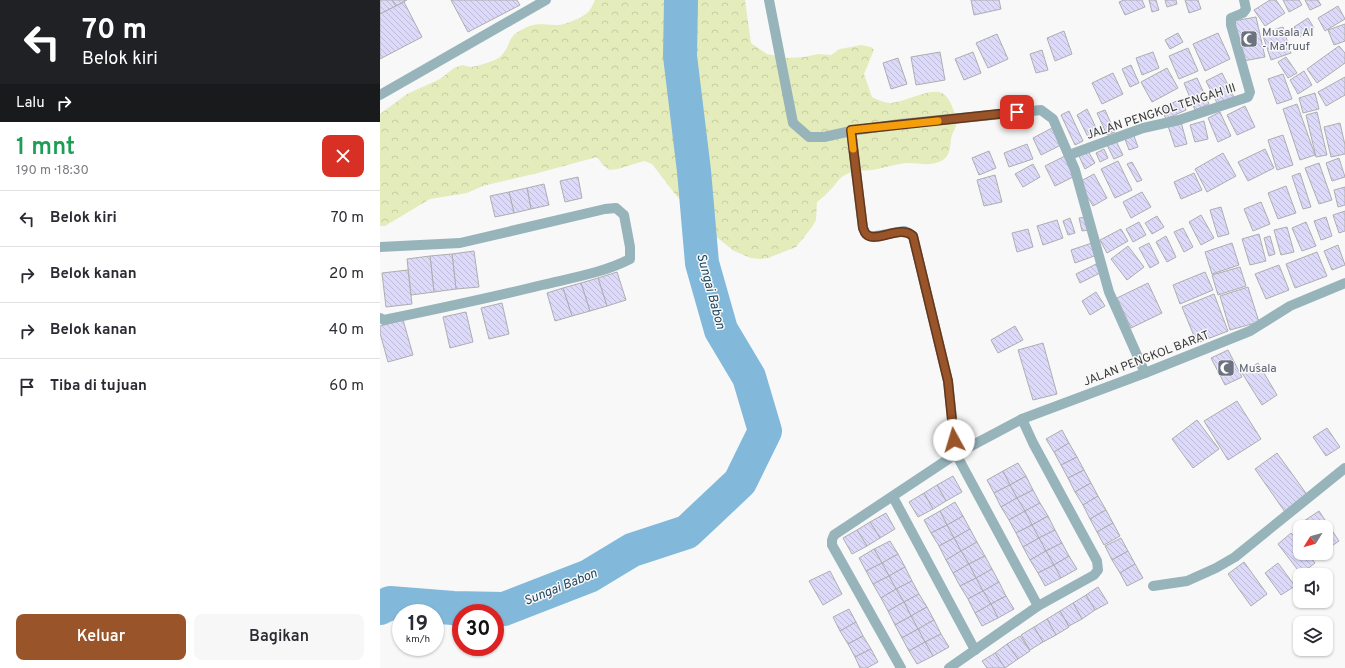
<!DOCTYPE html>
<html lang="id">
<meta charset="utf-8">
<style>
body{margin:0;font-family:Overpass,sans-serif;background:#f7f7f7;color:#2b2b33;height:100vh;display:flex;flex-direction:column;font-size:15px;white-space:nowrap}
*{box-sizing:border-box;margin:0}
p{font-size:13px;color:#7c7c81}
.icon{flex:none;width:22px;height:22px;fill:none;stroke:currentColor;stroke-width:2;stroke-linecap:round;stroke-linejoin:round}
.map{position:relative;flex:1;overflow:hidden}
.side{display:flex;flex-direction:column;background:#fff;width:380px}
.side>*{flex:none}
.banner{background:#202124;color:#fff;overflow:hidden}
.needle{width:26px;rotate:233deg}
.fabs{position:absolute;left:913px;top:520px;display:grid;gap:8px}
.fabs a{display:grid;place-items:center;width:40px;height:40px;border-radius:8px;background:#fff;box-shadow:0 1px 3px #0004;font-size:20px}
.speed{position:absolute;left:12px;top:604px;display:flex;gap:8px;font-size:20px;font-weight:700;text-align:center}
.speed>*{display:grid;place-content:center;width:52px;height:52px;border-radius:50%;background:#fff;box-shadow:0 1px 3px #0004;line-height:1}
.speed small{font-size:10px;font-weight:400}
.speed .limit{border:6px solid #d22;background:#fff;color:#111}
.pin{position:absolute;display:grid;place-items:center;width:34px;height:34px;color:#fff;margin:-17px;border-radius:8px;box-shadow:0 2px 6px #0006}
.me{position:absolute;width:44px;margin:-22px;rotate:354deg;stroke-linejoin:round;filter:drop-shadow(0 0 3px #0008)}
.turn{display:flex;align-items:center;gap:14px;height:84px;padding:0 16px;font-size:18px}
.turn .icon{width:52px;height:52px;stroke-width:2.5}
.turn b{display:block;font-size:28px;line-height:34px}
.then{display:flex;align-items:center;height:38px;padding:0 16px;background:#0003;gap:8px;font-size:15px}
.round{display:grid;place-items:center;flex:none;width:42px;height:42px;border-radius:8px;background:#f7f7f7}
.overview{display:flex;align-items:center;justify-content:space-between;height:68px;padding:0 16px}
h1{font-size:24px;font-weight:600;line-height:30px;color:#1e9e55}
.button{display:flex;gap:8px;margin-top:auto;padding:8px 16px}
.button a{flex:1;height:46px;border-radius:8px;background:#995429;color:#fff;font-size:16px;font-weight:600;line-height:46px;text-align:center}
.button a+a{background:#f7f7f7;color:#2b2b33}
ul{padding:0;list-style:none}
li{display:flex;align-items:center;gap:12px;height:56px;padding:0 16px;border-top:1px solid #e1e1e2}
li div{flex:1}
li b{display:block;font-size:15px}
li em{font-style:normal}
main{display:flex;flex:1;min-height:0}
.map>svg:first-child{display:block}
.forest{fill:url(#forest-crowns)}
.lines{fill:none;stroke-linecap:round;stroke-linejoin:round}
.river{stroke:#82b8da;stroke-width:34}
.building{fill:url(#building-back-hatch);stroke:#aeaeaf}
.minor{stroke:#97b4bb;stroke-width:10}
.route-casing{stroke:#63371b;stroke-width:10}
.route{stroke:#995429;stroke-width:7}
.slow{stroke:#f59e0b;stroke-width:7}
.labels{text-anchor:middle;stroke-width:3;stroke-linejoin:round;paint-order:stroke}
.worship-label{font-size:12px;fill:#5b616d;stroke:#f8f8f9;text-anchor:start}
.street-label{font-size:12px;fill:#3a3a3a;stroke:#f8f8f9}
.water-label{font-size:13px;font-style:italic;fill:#1b465e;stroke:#f8f8f9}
</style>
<main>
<section class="side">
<div class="banner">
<div class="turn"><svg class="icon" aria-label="left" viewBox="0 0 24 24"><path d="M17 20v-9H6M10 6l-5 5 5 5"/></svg><div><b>70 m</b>Belok kiri</div></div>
<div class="then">Lalu<svg class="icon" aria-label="right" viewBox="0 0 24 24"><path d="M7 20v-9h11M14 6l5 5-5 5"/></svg></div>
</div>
<div class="overview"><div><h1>1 mnt</h1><p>190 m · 18:30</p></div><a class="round" style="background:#d93025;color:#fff"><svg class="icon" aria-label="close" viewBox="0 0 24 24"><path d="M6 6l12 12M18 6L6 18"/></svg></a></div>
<ul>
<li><svg class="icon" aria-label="left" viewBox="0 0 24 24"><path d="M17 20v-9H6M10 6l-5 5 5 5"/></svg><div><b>Belok kiri</b></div><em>70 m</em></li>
<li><svg class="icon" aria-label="right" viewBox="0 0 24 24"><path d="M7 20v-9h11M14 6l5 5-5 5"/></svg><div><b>Belok kanan</b></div><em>20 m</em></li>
<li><svg class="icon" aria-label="right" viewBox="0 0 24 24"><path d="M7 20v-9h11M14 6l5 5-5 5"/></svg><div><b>Belok kanan</b></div><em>40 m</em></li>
<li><svg class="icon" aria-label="arrive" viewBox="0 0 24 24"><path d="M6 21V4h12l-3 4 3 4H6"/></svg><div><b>Tiba di tujuan</b></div><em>60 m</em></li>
</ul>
<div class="button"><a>Keluar</a><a>Bagikan</a></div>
</section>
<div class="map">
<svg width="965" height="668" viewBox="0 0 965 668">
<defs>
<pattern id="forest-crowns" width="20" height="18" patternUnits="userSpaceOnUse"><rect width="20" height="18" fill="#e5ecbb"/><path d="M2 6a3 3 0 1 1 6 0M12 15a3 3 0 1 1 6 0" fill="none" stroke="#c5cba2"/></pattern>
<pattern id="building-back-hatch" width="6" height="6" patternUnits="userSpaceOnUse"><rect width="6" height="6" fill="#dcd9fa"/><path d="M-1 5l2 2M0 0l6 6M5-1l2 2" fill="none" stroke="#bebbd7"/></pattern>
</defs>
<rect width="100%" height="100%" fill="#f8f8f9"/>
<path class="forest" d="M215 0H365L371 43 387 54 407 58 424 57 438 54 451 55 460 49 481 45 491 47 494 50 484 74 492 97C497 100 503 102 509 103 523 103 551 87 562 93 569 96 576 113 576 121 577 127 574 130 572 135 569 144 572 154 563 160 551 167 540 163 527 163 515 164 504 168 492 170 483 171 473 170 465 175 459 178 457 183 452 188 448 193 442 198 437 202L436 220 432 227 416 247 388 258 380 259 371 258 354 251 325 228 295 194 272 164 264 161 238 169 229 170 222 164 217 157 158 173 103 186 87 193 50 199 5 226H0V114L27 94 60 79 74 68 82 65C92 68 94 67 103 64 110 62 117 60 122 55 132 44 126 37 143 29 157 22 161 25 176 25 183 26 201 18 207 13 211 10 213 4 215 0Z"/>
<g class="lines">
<path class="river" d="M0 608 10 603 73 608 124 609 209 576 252 550 307 532 360 482 385 431 369 377 341 330 322 263 314 171 300 56 301 0"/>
</g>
<g class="building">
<path d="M0 0H12L16 6 0 14Z"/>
<path d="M12 0H27L16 6Z"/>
<path d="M71 0H137L140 5 88 32Z"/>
<path d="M591 0H619L621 9 594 15Z"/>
<path d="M744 0H762L765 7 745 15 739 2Z"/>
<path d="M769 0H776L779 10 772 12Z"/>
<path d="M785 0H796L797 4 787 7Z"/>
<path d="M805 0H818L821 9 809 13Z"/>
<path d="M890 0H896L905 13 885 26 874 10Z"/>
<path d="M903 0H919L922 5 909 12Z"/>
<path d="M925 0H938L941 5 930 10Z"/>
<path d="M24 2 42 37 0 59V14Z"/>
<path d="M958 6 965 19 945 31 938 18Z"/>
<path d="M876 17 885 57 863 61 854 21Z"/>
<path d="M928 18 934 28 920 37 914 27Z"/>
<path d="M965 24V41L954 45 948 30Z"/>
<path d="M903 27 911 53 891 60 882 33Z"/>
<path d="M684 31 692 54 675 61 667 38Z"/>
<path d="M798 33 803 42 790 49 785 40Z"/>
<path d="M838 33 850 59 825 71 813 44Z"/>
<path d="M617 34 628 59 608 68 596 43Z"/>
<path d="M959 46 965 53V63L937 83 927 69Z"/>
<path d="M808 48 818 71 799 79 789 56Z"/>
<path d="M662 50 668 70 656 73 650 54Z"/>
<path d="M560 52 565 80 536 85 531 57Z"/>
<path d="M593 52 601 73 584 80 575 59Z"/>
<path d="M773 52 779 68 762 75 756 58Z"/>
<path d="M906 57 917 73 908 78 898 62Z"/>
<path d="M518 58 527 84 511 89 503 63Z"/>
<path d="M751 65 759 83 750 87 742 69Z"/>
<path d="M787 68 798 88 772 102 761 82Z"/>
<path d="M924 71 932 85 918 94 910 80Z"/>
<path d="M733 73 743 94 722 104 712 83Z"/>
<path d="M842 73 854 97 838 105 826 81Z"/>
<path d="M903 74 912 99 897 104 888 79Z"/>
<path d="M965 77V95L946 106 938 92Z"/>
<path d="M817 78 829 104 815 110 804 83Z"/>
<path d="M935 93 939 109 923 113 919 98Z"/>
<path d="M801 99 806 110 786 119 781 108Z"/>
<path d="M917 104 935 155 920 160 903 109Z"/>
<path d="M865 106 875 127 857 135 847 115Z"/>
<path d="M707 109 719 134 709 139 697 115Z"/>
<path d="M725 110 735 132 727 135 717 113Z"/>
<path d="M689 111 703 141 695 145 681 115Z"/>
<path d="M840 112 851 136 838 142 828 118Z"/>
<path d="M937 112 947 155 936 157 926 115Z"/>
<path d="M824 121 828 139 815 142 810 125Z"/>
<path d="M801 122 807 144 795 147 788 126Z"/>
<path d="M960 123 965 145V154L951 157 944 127Z"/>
<path d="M672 128 681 145 661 155 653 138Z"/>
<path d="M903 135 913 165 897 170 888 140Z"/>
<path d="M754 136 758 147 749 150 745 139Z"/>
<path d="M736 141 743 155 734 159 727 145Z"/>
<path d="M647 144 653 159 629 167 624 153Z"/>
<path d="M724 149 728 158 720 162 716 153Z"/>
<path d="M885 149 894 168 868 181 858 162Z"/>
<path d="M609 151 616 168 599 175 592 158Z"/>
<path d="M708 151 715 163 705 169 699 156Z"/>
<path d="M843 153 856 176 827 192 815 169Z"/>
<path d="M685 156 695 176 675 186 665 166Z"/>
<path d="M959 158 965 177 952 181 946 163Z"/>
<path d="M738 161 752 190 735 198 721 169Z"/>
<path d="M752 162 762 180 757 182 747 164Z"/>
<path d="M939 163 952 200 939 204 925 168Z"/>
<path d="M653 164 660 177 643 187 635 174Z"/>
<path d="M814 173 822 190 801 199 794 182Z"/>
<path d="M920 173 931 207 923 209 912 176Z"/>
<path d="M714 174 727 198 713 206 699 182Z"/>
<path d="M615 175 622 202 604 206 597 180Z"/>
<path d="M198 177 202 198 185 202 180 181Z"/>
<path d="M164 184 169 205 151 209 147 188Z"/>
<path d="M906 186 916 213 898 219 888 193Z"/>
<path d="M965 187V205L958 207 954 190Z"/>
<path d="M147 188 151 209 134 213 129 192Z"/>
<path d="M129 192 134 213 115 217 110 196Z"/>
<path d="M762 192 771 207 751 218 743 202Z"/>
<path d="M881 202 890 224 873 231 864 209Z"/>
<path d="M841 207 849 234 838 237 830 210Z"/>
<path d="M965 211V231L959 233 953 215Z"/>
<path d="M821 215 834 238 821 245 809 222Z"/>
<path d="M777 216 784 227 772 234 765 223Z"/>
<path d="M707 217 709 230 702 231 699 218Z"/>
<path d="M946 217 952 236 941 240 934 221Z"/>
<path d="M690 218 695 233 688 235 683 221Z"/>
<path d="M677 220 683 238 663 245 657 226Z"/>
<path d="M759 222 766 235 753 242 746 229Z"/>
<path d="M926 222 936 246 922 251 912 228Z"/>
<path d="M907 227 914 252 901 255 894 230Z"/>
<path d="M803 228 813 247 804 252 794 232Z"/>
<path d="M648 229 653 247 637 252 632 233Z"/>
<path d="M741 229 748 241 727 253 720 240Z"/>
<path d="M879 234 886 261 870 265 862 239Z"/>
<path d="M786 236 796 257 787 262 776 242Z"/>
<path d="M890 236 895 254 889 256 884 238Z"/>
<path d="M712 243 717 255 695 263 691 250Z"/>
<path d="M769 243 779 263 770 268 759 248Z"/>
<path d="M852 243 859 265 832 274 825 252Z"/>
<path d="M958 245 965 265 952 270 944 251Z"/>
<path d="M748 246 764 267 747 280 731 259Z"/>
<path d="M94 251 99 287 76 289 72 254Z"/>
<path d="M937 252 947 276 915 288 906 264Z"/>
<path d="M72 254 76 289 54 292 50 256Z"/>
<path d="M50 256 54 292 31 295 27 259Z"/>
<path d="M716 264 720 273 700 283 696 274Z"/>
<path d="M899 265 909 290 886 299 875 274Z"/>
<path d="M860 267 866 286 838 295 832 275Z"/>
<path d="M28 270 32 304 6 307 2 273Z"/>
<path d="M237 272 246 300 227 306 218 278Z"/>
<path d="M825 272 833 290 800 304 793 285Z"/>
<path d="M218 278 227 306 210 311 201 283Z"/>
<path d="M201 283 210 311 192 316 183 288Z"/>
<path d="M768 283 782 313 751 328 737 298Z"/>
<path d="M868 287 879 322 850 330 840 296Z"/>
<path d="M183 288 192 316 175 321 167 293Z"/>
<path d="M716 292 725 306 710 315 702 301Z"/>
<path d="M834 294 848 331 817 343 802 307Z"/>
<path d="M122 303 129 334 109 339 101 308Z"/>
<path d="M86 312 93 342 70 348 63 317Z"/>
<path d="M23 320 33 355 8 362 0 333V326Z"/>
<path d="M635 326 643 340 618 353 611 340Z"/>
<path d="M663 343 677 394 653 400 638 350Z"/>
<path d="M848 350 862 377 845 385 831 358Z"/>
<path d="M878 363 897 395 882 405 862 373Z"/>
<path d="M857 401 881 439 848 460 824 421Z"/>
<path d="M817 420 839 449 813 468 792 439Z"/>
<path d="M947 428 960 447 946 456 933 437Z"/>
<path d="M682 430 689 443 674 452 666 439Z"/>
<path d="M689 443 697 457 681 465 674 452Z"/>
<path d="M897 453 928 496 905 512 875 469Z"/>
<path d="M697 457 704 470 688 478 681 465Z"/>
<path d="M638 463 646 476 630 485 623 471Z"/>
<path d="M704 470 711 483 695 492 688 478Z"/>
<path d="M623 471 630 485 614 493 607 480Z"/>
<path d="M573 476 582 492 566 501 557 485Z"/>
<path d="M646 476 653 490 637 498 630 485Z"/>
<path d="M711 483 718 496 703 505 695 492Z"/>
<path d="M557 485 566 501 553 509 544 493Z"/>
<path d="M630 485 637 498 621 507 614 493Z"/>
<path d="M653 490 660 503 645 511 637 498Z"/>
<path d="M544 493 553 509 538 517 529 502Z"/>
<path d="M718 496 726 510 710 519 703 505Z"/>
<path d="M637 498 645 511 629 520 621 507Z"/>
<path d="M575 502 583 516 567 525 560 511Z"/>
<path d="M660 503 668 516 652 525 645 511Z"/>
<path d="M726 510 733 523 717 532 710 519Z"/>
<path d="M560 511 567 525 551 533 544 520Z"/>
<path d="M645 511 652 525 636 533 629 520Z"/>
<path d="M939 511 959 541 946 550V527H920V529L918 525Z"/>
<path d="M506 513 515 529 500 538 490 522Z"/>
<path d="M583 516 590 529 574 538 567 525Z"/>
<path d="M668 516 675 530 659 538 652 525Z"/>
<path d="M490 522 500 538 487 546 477 530Z"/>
<path d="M733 523 740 536 724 545 717 532Z"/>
<path d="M567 525 574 538 559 546 551 533Z"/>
<path d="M652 525 659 538 643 547 636 533Z"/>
<path d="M590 529 597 542 581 551 574 538Z"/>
<path d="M477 530 487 546 472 554 463 538Z"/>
<path d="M675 530 682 543 666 551 659 538Z"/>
<path d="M911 533 920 544V553H927L935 563 921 574 898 544Z"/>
<path d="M574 538 581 551 566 560 559 546Z"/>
<path d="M659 538 666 551 650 560 643 547Z"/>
<path d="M741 538 748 551 732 560 725 546Z"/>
<path d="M510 541 518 554 502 563 494 549Z"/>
<path d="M597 542 605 556 589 564 581 551Z"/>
<path d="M682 543 689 556 674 565 666 551Z"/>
<path d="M494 549 502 563 486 571 479 558Z"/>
<path d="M581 551 589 564 573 573 566 560Z"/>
<path d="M666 551 674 565 658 573 650 560Z"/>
<path d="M748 551 755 564 740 573 732 560Z"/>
<path d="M518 554 525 567 509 576 502 563Z"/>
<path d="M605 556 612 569 596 578 589 564Z"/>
<path d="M689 556 697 569 681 578 674 565Z"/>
<path d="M864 562 887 594 871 606 848 574Z"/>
<path d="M502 563 509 576 493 584 486 571Z"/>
<path d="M898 563 915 586 901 595 885 573Z"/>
<path d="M589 564 596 578 580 586 573 573Z"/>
<path d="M755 564 763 578 747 586 740 573Z"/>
<path d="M674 565 681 578 665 586 658 573Z"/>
<path d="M525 567 532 581 516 589 509 576Z"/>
<path d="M612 569 619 582 603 591 596 578Z"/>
<path d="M450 571 462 594 443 605 429 581Z"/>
<path d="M509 576 516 589 501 598 493 584Z"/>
<path d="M596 578 603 591 588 599 580 586Z"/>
<path d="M532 581 539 594 524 602 516 589Z"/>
<path d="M619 582 626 596 611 604 603 591Z"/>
<path d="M718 587 728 603 715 610 706 595Z"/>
<path d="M516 589 524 602 508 611 501 598Z"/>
<path d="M603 591 611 604 595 613 588 599Z"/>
<path d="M539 594 547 607 531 616 524 602Z"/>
<path d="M706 595 715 610 702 619 693 603Z"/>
<path d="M626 596 634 609 618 618 611 604Z"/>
<path d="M524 602 531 616 515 625 508 611Z"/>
<path d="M693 603 702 619 689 626 680 611Z"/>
<path d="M611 604 618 618 602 626 595 613Z"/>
<path d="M547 607 554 620 538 629 531 616Z"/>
<path d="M469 609 476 622 460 631 453 617Z"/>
<path d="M680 611 689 627 676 635 667 619Z"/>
<path d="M531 616 538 629 522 638 515 625Z"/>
<path d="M667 619 676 635 663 642 654 627Z"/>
<path d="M554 620 561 634 545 642 538 629Z"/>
<path d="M476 622 483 636 468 644 460 631Z"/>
<path d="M654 627 663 642 650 650 641 635Z"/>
<path d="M538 629 545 642 529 651 522 638Z"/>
<path d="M561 634 569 647 553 656 545 642Z"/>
<path d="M483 636 491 649 475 657 468 644Z"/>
<path d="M640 636 650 651 638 659 627 644Z"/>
<path d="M545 642 553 656 537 664 529 651Z"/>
<path d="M627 644 638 659 625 668 615 653Z"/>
<path d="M491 649 498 662 487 668H480L475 657Z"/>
<path d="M615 653 625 668H607L602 661Z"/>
</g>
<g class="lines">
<g class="minor">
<path d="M389 0 413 123 429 137H444L471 131 520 124 652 111 661 110 673 119 695 170 729 292 765 373"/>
<path d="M0 95 166 0"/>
<path d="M471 131 483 228 486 234 491 237 524 231 529 233 533 236 568 381 576 454 658 606 714 575 718 570 717 561 653 443 642 419"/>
<path d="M689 155 763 128 799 120 868 97 870 92 851 25V18L863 13 866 9 864 0"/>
<path d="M0 247 80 243 225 209 236 208 244 215 250 247V259C223 273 191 278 162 285 110 298 57 309 4 320L0 318"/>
<path d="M513 497 595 650"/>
<path d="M773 586 807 581 836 568 855 557 965 468"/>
<path d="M521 668 452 545V540L454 535 576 454 642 419 765 373 870 331 910 306 965 283"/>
<path d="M569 668 658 606"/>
</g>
</g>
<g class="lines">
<defs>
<path id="route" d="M574 440 568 381 533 236C520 224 496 244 486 234 484 232 484 230 483 228L471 130 637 112"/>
</defs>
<use href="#route" class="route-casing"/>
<use href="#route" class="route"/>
<path class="slow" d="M473 149 471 130 558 121"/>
</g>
<defs>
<symbol id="mosque-square" viewBox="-11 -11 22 22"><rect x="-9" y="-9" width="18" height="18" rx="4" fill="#6b7280" stroke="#f8f8f9"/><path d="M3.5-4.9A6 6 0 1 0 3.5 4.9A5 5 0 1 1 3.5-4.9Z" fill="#fff"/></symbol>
</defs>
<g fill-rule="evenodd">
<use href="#mosque-square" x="859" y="29" width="20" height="20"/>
<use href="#mosque-square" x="836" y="358" width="20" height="20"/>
</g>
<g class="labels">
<g class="worship-label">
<text x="882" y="36">Musala Al<tspan x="882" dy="14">- Ma'ruuf</tspan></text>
<text x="859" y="372">Musala</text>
</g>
<g class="street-label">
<text transform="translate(781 111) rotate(-18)" y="4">JALAN PENGKOL TENGAH III</text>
<text transform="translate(766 358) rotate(-21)" y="4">JALAN PENGKOL BARAT</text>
</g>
<g class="water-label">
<text transform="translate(332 291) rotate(75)" y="5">Sungai Babon</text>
<text transform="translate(180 586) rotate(-22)" y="5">Sungai Babon</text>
</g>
</g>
</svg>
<div class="fabs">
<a><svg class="needle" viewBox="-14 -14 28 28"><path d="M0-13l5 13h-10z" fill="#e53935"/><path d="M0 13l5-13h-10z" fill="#7c7c81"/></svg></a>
<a><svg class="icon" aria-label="sound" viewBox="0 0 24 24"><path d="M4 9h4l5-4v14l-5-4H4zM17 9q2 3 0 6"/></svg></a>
<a><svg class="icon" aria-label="layers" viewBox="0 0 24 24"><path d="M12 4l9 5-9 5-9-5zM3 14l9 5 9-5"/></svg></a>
</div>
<div class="speed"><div>19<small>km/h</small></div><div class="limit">30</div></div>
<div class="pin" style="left:637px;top:112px;background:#d93025"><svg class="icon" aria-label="arrive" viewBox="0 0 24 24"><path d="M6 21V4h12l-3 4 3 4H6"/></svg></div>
<svg class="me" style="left:574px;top:440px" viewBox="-20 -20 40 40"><circle r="19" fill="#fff"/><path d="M0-13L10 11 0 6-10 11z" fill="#995429"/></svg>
</div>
</main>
